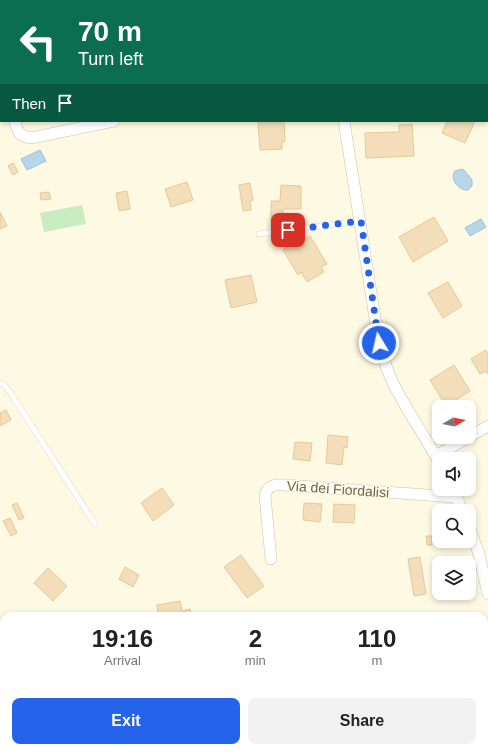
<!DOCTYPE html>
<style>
body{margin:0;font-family:Helvetica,sans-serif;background:#f2f2f2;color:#222;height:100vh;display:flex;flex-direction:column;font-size:15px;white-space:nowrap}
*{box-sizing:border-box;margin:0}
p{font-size:13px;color:#767676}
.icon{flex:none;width:22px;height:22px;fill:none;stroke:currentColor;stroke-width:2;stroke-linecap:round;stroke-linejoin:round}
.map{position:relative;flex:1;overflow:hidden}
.drawer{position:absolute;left:0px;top:612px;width:488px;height:140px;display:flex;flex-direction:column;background:#fff;border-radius:12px 12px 0 0;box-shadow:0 2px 6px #0003}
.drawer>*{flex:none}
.guide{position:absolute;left:0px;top:0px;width:488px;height:122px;box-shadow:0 2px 6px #0003;background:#0b6e4f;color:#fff;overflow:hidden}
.needle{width:26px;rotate:80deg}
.controls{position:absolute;left:432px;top:400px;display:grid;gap:8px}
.controls a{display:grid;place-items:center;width:44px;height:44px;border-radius:8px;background:#fff;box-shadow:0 2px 6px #0003;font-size:20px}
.pin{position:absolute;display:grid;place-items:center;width:34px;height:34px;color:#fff;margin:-17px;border-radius:8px;box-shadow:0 2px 6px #0006}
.me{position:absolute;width:44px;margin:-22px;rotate:351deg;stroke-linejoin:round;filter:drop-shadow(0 0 3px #0008)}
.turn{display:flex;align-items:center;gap:14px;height:84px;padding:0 12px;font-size:18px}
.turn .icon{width:52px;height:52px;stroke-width:2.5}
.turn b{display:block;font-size:28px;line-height:34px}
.then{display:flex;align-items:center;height:38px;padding:0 12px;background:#0003;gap:8px;font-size:15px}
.eta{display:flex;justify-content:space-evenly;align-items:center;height:68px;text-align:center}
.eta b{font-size:24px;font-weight:700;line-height:28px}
.button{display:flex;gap:8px;margin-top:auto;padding:8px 12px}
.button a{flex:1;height:46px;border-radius:8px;background:#2563eb;color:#fff;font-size:16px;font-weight:700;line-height:46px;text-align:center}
.button a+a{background:#f2f2f2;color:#222}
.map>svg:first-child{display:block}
.green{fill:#c9ecc1}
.water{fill:#b7d6e8;stroke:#9cc3da}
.building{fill:#f4deb9;stroke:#e7c899}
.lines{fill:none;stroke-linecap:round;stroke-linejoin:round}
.lane-casing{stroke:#cfc2a9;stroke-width:6}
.street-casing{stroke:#cfc2a9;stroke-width:12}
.lane{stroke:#fff;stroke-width:5.5}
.street{stroke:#fff;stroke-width:11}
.route{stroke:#2563eb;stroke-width:7;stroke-dasharray:0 12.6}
.labels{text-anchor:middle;stroke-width:3;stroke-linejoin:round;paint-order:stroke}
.street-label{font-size:14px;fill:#776348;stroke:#fffbea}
</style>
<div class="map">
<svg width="488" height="752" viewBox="0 0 488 752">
<rect width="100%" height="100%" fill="#fdf9e3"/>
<path class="green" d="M82 205 86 224 44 232 40 213Z"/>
<g class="water">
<path d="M40 150 46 161 27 170 21 159Z"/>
<path d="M462 169 464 170 472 180V186L468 190C459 191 449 179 455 171Z"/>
<path d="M481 219 486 227 470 236 465 228Z"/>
</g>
<g class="building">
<path d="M258 121H284L285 142H282V149L260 150Z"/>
<path d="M447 121H475L465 143 442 133Z"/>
<path d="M412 124 414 156 366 158 365 133 399 132V125Z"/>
<path d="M13 163 18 172 13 175 8 166Z"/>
<path d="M187 182 193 200 171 207 165 189Z"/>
<path d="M250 183 253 200 250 201 251 210 243 211 239 185Z"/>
<path d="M281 185 301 186V209H283V221H271V201H280Z"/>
<path d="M127 191 130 209 119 211 116 193Z"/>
<path d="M49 192 51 199 41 200 40 193Z"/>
<path d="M0 212 7 226 0 229Z"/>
<path d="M434 217 448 241 413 262 399 237Z"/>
<path d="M310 236 327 264 321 267 324 272 307 282 301 272 298 275 283 250 302 238 304 240Z"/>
<path d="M251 275 257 302 231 308 225 280Z"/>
<path d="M448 282 462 306 443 318 428 293Z"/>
<path d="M486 350 488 353V374L486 371 480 374 471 359Z"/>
<path d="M454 365 470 391 446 406 430 380Z"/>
<path d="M6 410 11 420 0 426V413Z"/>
<path d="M328 435 348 437 347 448 344 447 342 465 326 463Z"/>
<path d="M295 442 312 443 310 461 293 459Z"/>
<path d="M162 488 174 505 153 521 141 503Z"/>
<path d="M17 503 24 518 19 520 12 505Z"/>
<path d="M304 503 322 504 320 522 303 520Z"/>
<path d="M334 504 355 505 354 523 333 522Z"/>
<path d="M10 518 17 533 11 536 3 521Z"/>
<path d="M426 536H432V545H427Z"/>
<path d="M241 555 264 586 247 598 224 567Z"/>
<path d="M420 557 426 594 414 596 408 559Z"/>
<path d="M125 567 139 575 133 587 119 579Z"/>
<path d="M48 568 67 586 53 601 34 583Z"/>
<path d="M180 601 182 611 190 609 191 616H158L157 605Z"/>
</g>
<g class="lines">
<defs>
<g id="lane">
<path d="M195 0 196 1"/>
<path d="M487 53 488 54"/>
<path d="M259 234 361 221"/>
<path d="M0 383 4 385 10 392 95 524"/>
</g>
<g id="street">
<path d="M325 0 326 1"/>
<path d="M0 46 1 51"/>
<path d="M15 121C17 131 20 137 31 138L114 121"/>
<path d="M344 121 378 337C387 387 416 419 439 462"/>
<path d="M436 456 488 426"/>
<path d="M452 489 463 511"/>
<path d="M469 526 479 554 488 594"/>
<path d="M271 559 265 496C266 486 275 484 284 485L456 497"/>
<path d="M111 752V748"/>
<path d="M481 752 488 748"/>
</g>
</defs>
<use href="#lane" class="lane-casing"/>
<use href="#street" class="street-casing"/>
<use href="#lane" class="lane"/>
<use href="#street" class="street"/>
</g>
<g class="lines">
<path class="route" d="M288 230 361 221 379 343"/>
</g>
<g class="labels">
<g class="street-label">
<text transform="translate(338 489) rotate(4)" y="5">Via dei Fiordalisi</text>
</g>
</g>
</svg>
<div class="controls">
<a><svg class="needle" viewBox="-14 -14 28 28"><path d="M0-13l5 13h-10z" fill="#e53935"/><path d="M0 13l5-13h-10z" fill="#767676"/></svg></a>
<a><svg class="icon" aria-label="sound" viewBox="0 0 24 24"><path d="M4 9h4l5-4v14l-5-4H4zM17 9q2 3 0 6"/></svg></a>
<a><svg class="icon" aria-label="search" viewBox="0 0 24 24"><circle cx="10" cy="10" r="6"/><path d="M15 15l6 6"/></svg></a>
<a><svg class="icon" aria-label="layers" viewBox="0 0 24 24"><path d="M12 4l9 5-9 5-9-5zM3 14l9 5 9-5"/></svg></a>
</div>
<div class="pin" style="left:288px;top:230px;background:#d93025"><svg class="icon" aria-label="arrive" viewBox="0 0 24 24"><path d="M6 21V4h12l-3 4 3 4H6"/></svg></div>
<svg class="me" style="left:379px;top:343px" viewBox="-20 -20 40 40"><circle r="17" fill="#2563eb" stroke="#fff" stroke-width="3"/><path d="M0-11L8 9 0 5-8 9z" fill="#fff"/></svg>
<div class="guide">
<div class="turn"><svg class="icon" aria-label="left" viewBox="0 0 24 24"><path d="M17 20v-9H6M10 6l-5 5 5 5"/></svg><div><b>70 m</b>Turn left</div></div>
<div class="then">Then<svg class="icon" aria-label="arrive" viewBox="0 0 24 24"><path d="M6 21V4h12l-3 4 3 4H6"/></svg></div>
</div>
<section class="drawer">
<div class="eta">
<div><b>19:16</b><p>Arrival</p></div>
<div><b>2</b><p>min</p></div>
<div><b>110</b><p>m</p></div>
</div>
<div class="button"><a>Exit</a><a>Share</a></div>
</section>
</div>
